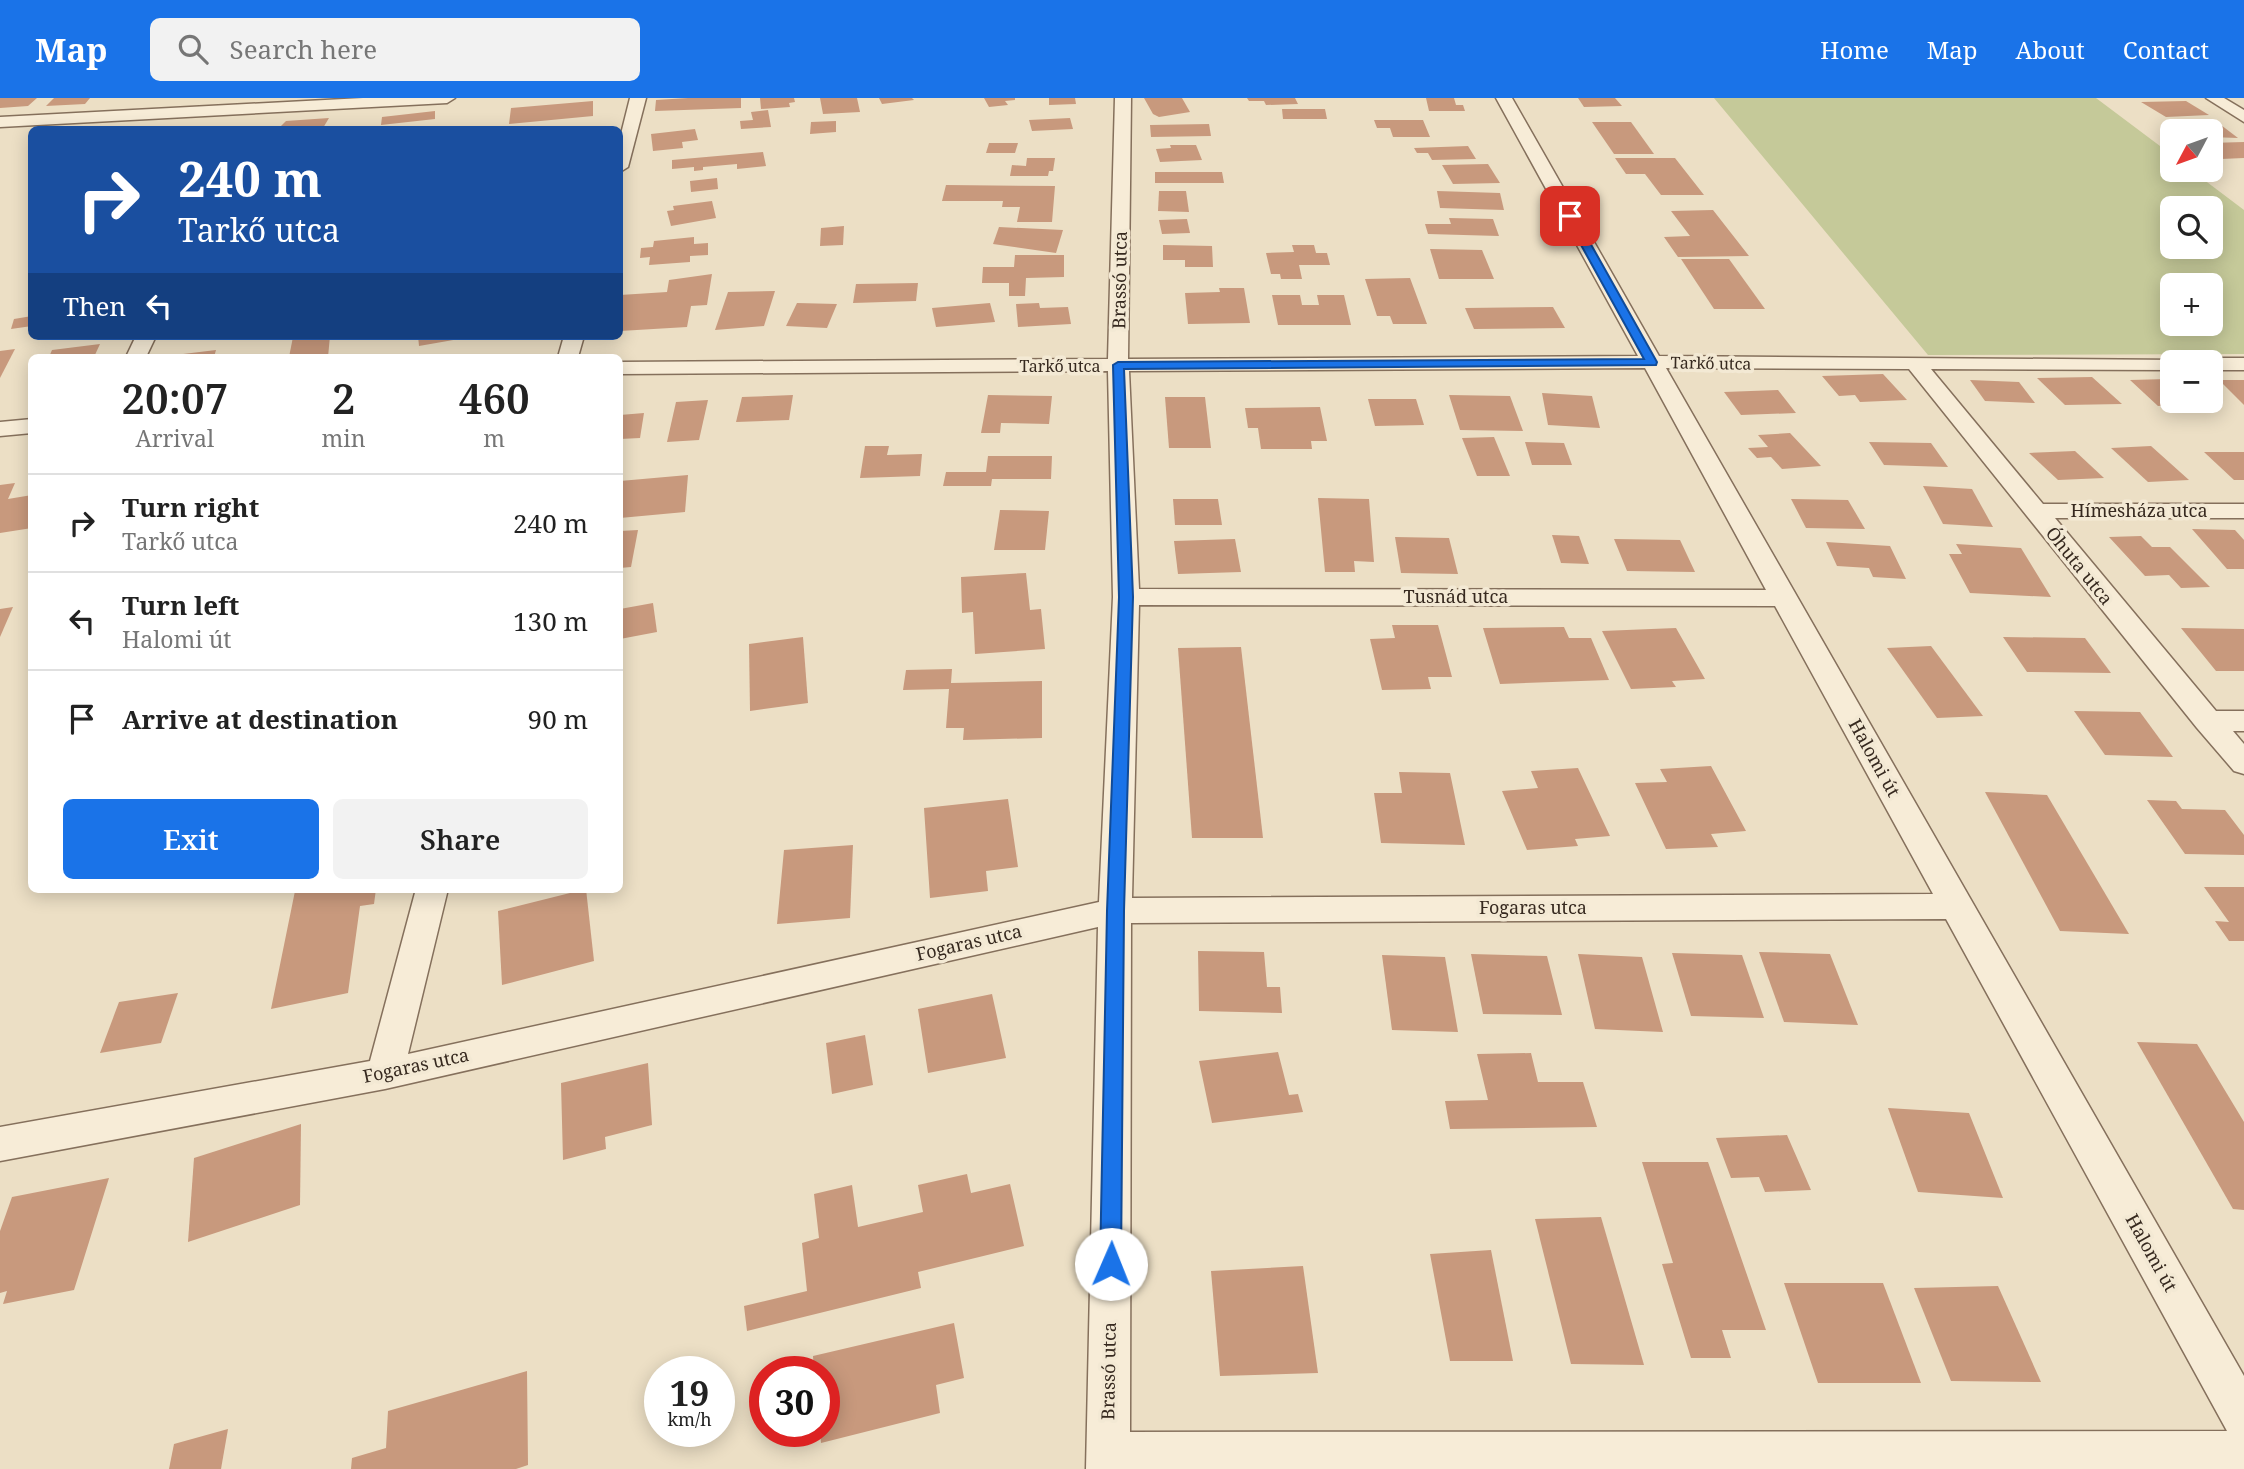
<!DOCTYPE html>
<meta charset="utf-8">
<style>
body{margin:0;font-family:"Noto Serif",serif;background:#f2f2f2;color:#222;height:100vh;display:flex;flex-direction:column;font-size:26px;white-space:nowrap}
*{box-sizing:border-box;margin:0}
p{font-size:23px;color:#767676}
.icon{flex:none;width:38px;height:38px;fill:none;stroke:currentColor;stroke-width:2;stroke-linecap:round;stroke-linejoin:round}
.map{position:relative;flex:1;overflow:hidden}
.details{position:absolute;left:28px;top:256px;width:595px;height:539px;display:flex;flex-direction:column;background:#fff;border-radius:10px;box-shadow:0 4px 18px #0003}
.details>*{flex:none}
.top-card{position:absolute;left:28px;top:28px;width:595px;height:214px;border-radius:10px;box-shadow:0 4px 18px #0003;background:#1a4fa0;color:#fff;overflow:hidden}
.needle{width:46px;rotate:229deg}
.fabs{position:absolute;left:2160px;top:21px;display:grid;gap:14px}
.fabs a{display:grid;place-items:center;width:63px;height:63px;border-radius:10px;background:#fff;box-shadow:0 4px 18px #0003;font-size:35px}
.speed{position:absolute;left:644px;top:1258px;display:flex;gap:14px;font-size:35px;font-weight:700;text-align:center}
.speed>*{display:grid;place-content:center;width:91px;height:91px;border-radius:50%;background:#fff;box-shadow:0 4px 18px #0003;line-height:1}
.speed small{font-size:18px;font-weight:400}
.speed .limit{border:10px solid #d22;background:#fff;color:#111}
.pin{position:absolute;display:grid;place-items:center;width:60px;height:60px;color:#fff;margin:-30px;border-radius:14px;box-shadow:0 4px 10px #0006}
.me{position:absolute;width:77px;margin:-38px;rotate:1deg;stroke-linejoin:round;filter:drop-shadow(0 0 5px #0008)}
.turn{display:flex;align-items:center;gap:24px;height:147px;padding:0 35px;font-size:32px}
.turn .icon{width:91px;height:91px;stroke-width:2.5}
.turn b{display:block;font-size:49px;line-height:60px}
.then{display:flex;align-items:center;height:66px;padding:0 35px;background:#0003;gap:14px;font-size:26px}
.eta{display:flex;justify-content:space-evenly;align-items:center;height:119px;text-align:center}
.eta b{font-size:42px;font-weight:600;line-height:49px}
.cta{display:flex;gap:14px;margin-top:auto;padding:14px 35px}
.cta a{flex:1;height:80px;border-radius:10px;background:#1a73e8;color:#fff;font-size:28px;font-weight:600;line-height:80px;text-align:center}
.cta a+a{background:#f2f2f2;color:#222}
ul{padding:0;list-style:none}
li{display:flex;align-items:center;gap:21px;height:98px;padding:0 35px;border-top:2px solid #e0e0e0}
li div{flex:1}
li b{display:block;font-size:26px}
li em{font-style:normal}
header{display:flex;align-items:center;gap:42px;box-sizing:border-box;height:98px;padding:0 35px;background:#1a73e8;color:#fff}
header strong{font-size:33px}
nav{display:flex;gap:38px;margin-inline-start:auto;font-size:24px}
.search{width:490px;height:63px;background:#f2f2f2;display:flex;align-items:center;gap:18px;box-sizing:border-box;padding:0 24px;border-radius:10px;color:#767676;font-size:26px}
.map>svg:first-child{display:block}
.green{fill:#c5c999;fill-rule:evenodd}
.building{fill:#c8997d}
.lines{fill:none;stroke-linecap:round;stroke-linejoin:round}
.street-casing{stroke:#85705c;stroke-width:3}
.street{fill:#f7ecd7;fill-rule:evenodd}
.route{fill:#1a73e8;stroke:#114b97;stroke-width:2}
.labels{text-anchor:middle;stroke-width:7;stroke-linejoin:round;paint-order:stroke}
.far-street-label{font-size:16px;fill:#36291f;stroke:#f3e9d4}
.street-label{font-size:18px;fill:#36291f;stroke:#f3e9d4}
</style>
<header>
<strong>Map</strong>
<div class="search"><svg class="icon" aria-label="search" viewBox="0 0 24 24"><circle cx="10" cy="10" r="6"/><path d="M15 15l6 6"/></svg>Search here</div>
<nav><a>Home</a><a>Map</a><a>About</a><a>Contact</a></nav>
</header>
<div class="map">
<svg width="2244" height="1371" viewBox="0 0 2244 1371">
<rect width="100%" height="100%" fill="#ecdfc5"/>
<path class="green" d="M1714 0H2096L2172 57V72H2191L2244 112V256L1928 257ZM2172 110H2210V149H2172ZM2172 187H2210V226H2172Z"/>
<g class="building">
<path d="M0 0H37L28 8 0 10Z"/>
<path d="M54 0H90L85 6 46 8Z"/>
<path d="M688 0H741V10L655 13 656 2Z"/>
<path d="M760 0H794L795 4 789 5 790 9 761 11Z"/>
<path d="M820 0H857L860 14 823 16Z"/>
<path d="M879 0H912L914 2 882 6Z"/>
<path d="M984 0H1015V2L1005 3 1008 7 989 9Z"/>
<path d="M1049 0H1075L1076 6 1049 7Z"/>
<path d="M1144 0H1182L1190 14 1159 19 1153 16Z"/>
<path d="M1247 0H1295L1298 6 1266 7 1264 3H1249Z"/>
<path d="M1426 0H1454L1456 7H1463L1465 13H1429Z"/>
<path d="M1578 0H1615L1622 8 1584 9Z"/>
<path d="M593 3V18L509 26 511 10Z"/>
<path d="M2186 3 2209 17 2166 19 2141 4Z"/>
<path d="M1282 11H1325L1327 21H1283Z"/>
<path d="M768 12 771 29 741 31 740 23 753 22 751 14Z"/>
<path d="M435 13V21L381 27 382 19Z"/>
<path d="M329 20 323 30 277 32 286 23Z"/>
<path d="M1070 20 1073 31 1032 33 1029 22Z"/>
<path d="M1374 22H1423L1430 39H1393L1390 30H1377Z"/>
<path d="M836 23V34L810 36 811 24Z"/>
<path d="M2173 23 2217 24 2238 40 2210 39V33H2186Z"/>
<path d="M1592 24H1631L1654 56H1614Z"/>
<path d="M1209 26 1211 38 1151 39 1150 27Z"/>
<path d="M695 31 698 42 682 44 683 50 653 53 651 36Z"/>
<path d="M2244 44V60L2221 61 2210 54V45Z"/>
<path d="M989 45H1018L1015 55H986Z"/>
<path d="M1170 47H1196L1202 62 1160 64 1156 51 1171 50Z"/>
<path d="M1468 48 1476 61 1432 62 1428 55H1417L1414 50Z"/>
<path d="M763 54 766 68 737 71V66L703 69V72L694 73V69L672 71V62Z"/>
<path d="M1027 60H1055L1053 73H1049L1048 78H1010L1012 67 1026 68Z"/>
<path d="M1615 60H1675L1704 97H1661L1645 76H1626Z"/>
<path d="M1488 66 1500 85 1453 86 1442 67Z"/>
<path d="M1155 74H1222L1224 85H1155Z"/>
<path d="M717 80 718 91 691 94 690 83Z"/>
<path d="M946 87 1055 88 1052 124H1017L1020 109H1002L1003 103H942Z"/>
<path d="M1159 93H1186L1189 114 1158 113Z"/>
<path d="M1437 93 1500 95 1504 112 1440 110Z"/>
<path d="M712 103 716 120 671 128 667 113 674 112 673 108Z"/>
<path d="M1713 112 1749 158 1678 159 1664 139 1690 138 1671 113Z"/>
<path d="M1449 120 1493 121 1499 138 1428 136 1425 126H1451Z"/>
<path d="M1187 121 1190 135 1162 136 1159 122Z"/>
<path d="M844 128 843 147 820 148 821 130Z"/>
<path d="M999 129 1063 132 1056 155 993 146Z"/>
<path d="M694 139V146L708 145V157L690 158V164L649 167 650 159 640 160 641 150 653 149 654 143Z"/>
<path d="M1163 147 1212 148 1213 169H1185V162H1163Z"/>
<path d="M1292 147H1314L1316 155H1327L1330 167H1299L1302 181H1281L1280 176H1271L1266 155 1294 154Z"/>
<path d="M1430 151 1482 152 1494 181H1439Z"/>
<path d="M1015 157H1064V179L1026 180 1025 198H1009V185H982L983 169H1014Z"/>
<path d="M1681 161H1729L1765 211H1714Z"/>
<path d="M712 176 707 207 691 208 687 229 620 233V197L667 194 669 182Z"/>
<path d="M1410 180 1427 226H1393L1390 218H1377L1365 181Z"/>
<path d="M918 185 916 203 853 205 856 186Z"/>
<path d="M1219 190H1244L1250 225 1188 226 1185 195 1220 194Z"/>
<path d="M775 193 764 228 715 232 728 194Z"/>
<path d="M1272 197H1300L1302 207H1319L1317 197H1344L1351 227H1278Z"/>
<path d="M797 205 837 206 827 230 786 228Z"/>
<path d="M990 205 995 224 936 229 932 210Z"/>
<path d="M1039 205 1040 210 1068 209 1071 226 1018 229 1016 206Z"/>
<path d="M1553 209 1565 230 1474 231 1465 210Z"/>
<path d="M32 218V228L11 231 14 221Z"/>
<path d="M330 238 328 259H289L293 239Z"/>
<path d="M418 238H459V241L419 248Z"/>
<path d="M100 246 94 259H49L52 252Z"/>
<path d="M15 251 0 280V253Z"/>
<path d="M216 252 214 259H174L175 257Z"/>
<path d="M1883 276 1907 302 1860 304 1855 297 1839 298 1822 278Z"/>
<path d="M2092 279 2122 306 2065 307 2037 280Z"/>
<path d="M2168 281 2172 284V303H2194L2198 306 2158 308 2130 282Z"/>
<path d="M1970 282 2019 284 2035 305 1985 303Z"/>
<path d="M2219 282H2244V307Z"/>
<path d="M1778 292 1796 315 1741 317 1724 294Z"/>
<path d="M1542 295 1592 298 1600 330 1548 327Z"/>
<path d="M793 297 789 322 736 324 742 299Z"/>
<path d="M988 297 1052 298 1049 326 1001 325 1000 335H981Z"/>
<path d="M1449 297 1510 298 1523 333 1460 332Z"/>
<path d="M1165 299H1205L1211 350H1169Z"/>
<path d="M1368 301H1416L1424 327 1375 328Z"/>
<path d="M708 302 699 342 667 344 676 304Z"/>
<path d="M1320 309 1327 343H1311L1312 351H1261L1258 330H1248L1245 310Z"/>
<path d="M644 315 640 340 620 341V317Z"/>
<path d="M1790 335 1821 368 1782 371 1771 359 1757 360 1748 350 1768 349 1758 337Z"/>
<path d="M1494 339 1510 378H1477L1462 340Z"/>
<path d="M1525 344 1564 345 1572 367H1532Z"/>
<path d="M1869 344 1931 345 1948 369 1884 367Z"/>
<path d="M865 348H889L887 357 922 356 920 378 860 380Z"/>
<path d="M2151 348 2189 382 2148 384 2111 350Z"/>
<path d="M2075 353 2104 380 2058 382 2029 355Z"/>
<path d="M2204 354H2244V382H2234Z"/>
<path d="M988 358H1052L1051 381H992L991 388H943L946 374H986Z"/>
<path d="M688 377 685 414 620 420V383Z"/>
<path d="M15 385 8 401 32 397V430L0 435V387Z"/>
<path d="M1923 388 1972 391 1993 429 1943 426Z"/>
<path d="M1318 400 1369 401 1374 464 1354 463 1355 474H1325Z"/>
<path d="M1173 401H1218L1222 427H1175Z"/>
<path d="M1791 401 1848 402 1865 431 1806 430Z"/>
<path d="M1000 412 1049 413 1045 452H994Z"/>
<path d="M2192 431 2235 432 2244 442V471H2227Z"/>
<path d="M638 432 631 469 620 470V433Z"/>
<path d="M1552 437 1579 438 1589 466 1561 465Z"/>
<path d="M2141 438 2152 449H2170L2210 489 2181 490 2169 477 2145 478 2109 439Z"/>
<path d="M1395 439 1449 440 1458 476 1401 475Z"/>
<path d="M1235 441 1241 474 1178 476 1174 443Z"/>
<path d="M1614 441 1680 442 1695 474 1627 473Z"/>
<path d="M1826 444 1890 448 1906 481 1873 479 1869 470 1837 468Z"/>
<path d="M1956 446 2021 450 2051 499 1970 495 1949 456H1962Z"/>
<path d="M1026 475 1030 512 1041 511 1045 551 975 556 973 514 962 515 961 479Z"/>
<path d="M653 505 657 534 620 541V511Z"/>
<path d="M13 509 0 539V511Z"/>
<path d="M1392 527H1438L1452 579H1428L1431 591 1382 592 1370 541 1395 540Z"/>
<path d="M1564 529 1569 540H1591L1609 582 1500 586 1483 530Z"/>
<path d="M1676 530 1705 581 1672 583 1676 589 1631 591 1602 533Z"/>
<path d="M2181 530 2244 531V573H2216Z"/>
<path d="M803 539 808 605 750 613 749 546Z"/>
<path d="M2003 539 2085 540 2111 575 2027 574Z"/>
<path d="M1931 548 1983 618 1937 620 1887 550Z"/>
<path d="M1241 549 1263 740H1192L1178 550Z"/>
<path d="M952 571 951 585 1042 583V640L963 642 964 630H946L949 591 903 592 906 572Z"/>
<path d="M2074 613 2140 614 2173 659 2105 657Z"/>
<path d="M1711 668 1746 733 1711 736 1718 749 1666 751 1635 685 1667 684 1660 671Z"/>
<path d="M1578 670 1610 738 1575 741 1578 748 1527 752 1502 693 1538 690 1531 673Z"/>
<path d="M1399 674 1450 675 1465 747 1381 745 1374 695H1402Z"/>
<path d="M1985 694 2047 697 2129 836 2060 833Z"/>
<path d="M1008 701 1018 769 986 773 988 793 930 800 924 710Z"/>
<path d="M2147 702 2176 703 2182 711 2225 712 2244 737V757L2185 756Z"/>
<path d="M853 747 850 820 777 826 784 752Z"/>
<path d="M2204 789H2244V843H2229L2215 823 2229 824Z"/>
<path d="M307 791H376L374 806 360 808 348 895 271 911 295 793Z"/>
<path d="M586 791 594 863 502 887 498 813Z"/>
<path d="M1198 853 1264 854 1267 889H1280L1282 915 1199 913Z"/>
<path d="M1759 854 1830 856 1858 927 1784 924Z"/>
<path d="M1672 855 1742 857 1764 920 1691 918Z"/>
<path d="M1471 856 1547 858 1562 917 1483 916Z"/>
<path d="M1578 856 1642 859 1663 934 1595 931Z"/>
<path d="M1382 857 1445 859 1458 934 1392 932Z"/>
<path d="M178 895 161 945 100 955 119 904Z"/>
<path d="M992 896 1006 960 928 975 918 911Z"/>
<path d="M865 937 873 987 832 996 826 945Z"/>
<path d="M2137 944 2197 946 2244 1024V1112L2233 1111Z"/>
<path d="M1278 954 1289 997 1298 996 1303 1014 1212 1025 1199 963Z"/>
<path d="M1531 955 1538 984H1583L1597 1029 1450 1031 1445 1003 1488 1002 1477 956Z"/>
<path d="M648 965 652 1027 605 1039 606 1051 563 1062 561 985Z"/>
<path d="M1888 1010 1969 1015 2003 1100 1918 1094Z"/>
<path d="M301 1026 300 1107 188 1144 194 1060Z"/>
<path d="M1787 1037 1811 1092 1765 1094 1759 1079 1731 1080 1716 1040Z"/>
<path d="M1642 1064H1708L1766 1232H1722L1731 1260H1691L1662 1166 1673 1165Z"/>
<path d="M967 1076 971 1095 1010 1086 1024 1148 918 1174 921 1190 747 1233 744 1208 807 1193 802 1145 819 1140 814 1096 852 1087 858 1129 923 1114 918 1087Z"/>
<path d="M109 1080 74 1192 3 1206 7 1193 0 1195V1133L12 1099Z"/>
<path d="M1601 1119 1644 1267 1571 1266 1535 1121Z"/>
<path d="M1491 1152 1513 1263H1450L1430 1156Z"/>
<path d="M1303 1168 1318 1275 1220 1278 1211 1173Z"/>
<path d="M1784 1185H1883L1921 1285H1818Z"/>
<path d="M1998 1188 2041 1284 1951 1283 1914 1190Z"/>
<path d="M954 1225 964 1280 936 1287 940 1315 821 1345 820 1334H824V1274H814L813 1258Z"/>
<path d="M527 1273 528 1367 516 1371H351L352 1360 386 1350 388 1313Z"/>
<path d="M228 1331 221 1371H169L174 1346Z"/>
</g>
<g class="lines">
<defs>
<g id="street">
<path d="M363 0H455L447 5 0 29V19Z"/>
<path d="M630 0H646L628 69 620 74V40Z"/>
<path d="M1115 0H1131L1128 261 1638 258 1496 0H1512L1659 258 2179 262 2181 264H2172V272L1931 271 2043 406H2244V420H2055L2216 613H2244V633H2233L2244 646V676L2234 673 2197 630 1909 271 1666 270 2244 1278V1371H1086L1098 829 385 991 0 1063V1029L370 963 416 791H448L408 956 1099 804 1113 499 1108 273 620 276V264L1108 261ZM1645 270 1766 492 1139 491 1129 273ZM1139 507 1775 508 1933 796 1132 800ZM1946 821 2227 1333 1130 1334 1131 825Z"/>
<path d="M2206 0H2224L2244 12V24Z"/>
<path d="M136 238H156L146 259H126Z"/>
<path d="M564 238H584L578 259H558Z"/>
<path d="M2210 260H2244V272H2210V264H2201Z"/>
<path d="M32 321V335L0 338V324Z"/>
</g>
</defs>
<use href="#street" class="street-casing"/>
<use href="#street" class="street"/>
</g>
<path class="route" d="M1570 115 1575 118 1657 264 1656 267 1124 271 1133 499 1124 813 1121 1166 1118 1173 1111 1176 1103 1173 1100 1166 1107 813 1119 499 1113 267 1118 264 1644 261 1565 118Z"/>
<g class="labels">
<g class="far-street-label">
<text transform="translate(1711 265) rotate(1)" y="6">Tarkő utca</text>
<text x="1060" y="274">Tarkő utca</text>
</g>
<g class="street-label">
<text transform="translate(1120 182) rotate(-89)" y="6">Brassó utca</text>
<text x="2139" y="419">Hímesháza utca</text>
<text transform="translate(2079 468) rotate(51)" y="6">Óhuta utca</text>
<text x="1456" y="505">Tusnád utca</text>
<text transform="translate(1874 660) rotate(61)" y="6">Halomi út</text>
<text x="1533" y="816">Fogaras utca</text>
<text transform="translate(969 845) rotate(-13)" y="6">Fogaras utca</text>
<text transform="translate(416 968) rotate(-12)" y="6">Fogaras utca</text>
<text transform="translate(2151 1155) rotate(61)" y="6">Halomi út</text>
<text transform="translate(1109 1273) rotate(-89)" y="6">Brassó utca</text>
</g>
</g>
</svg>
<div class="fabs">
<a><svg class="needle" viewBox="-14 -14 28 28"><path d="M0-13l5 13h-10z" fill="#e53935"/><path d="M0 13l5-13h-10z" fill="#767676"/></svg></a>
<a><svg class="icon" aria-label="search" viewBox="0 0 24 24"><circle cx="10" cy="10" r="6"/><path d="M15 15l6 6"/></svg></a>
<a>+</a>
<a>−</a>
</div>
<div class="speed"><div>19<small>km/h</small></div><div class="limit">30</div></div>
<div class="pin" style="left:1570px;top:118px;background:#d93025"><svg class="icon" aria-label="arrive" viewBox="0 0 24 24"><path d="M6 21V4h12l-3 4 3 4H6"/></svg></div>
<svg class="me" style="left:1111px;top:1166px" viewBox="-20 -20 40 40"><circle r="19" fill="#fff"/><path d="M0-13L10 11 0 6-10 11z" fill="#1a73e8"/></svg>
<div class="top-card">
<div class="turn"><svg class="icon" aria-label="right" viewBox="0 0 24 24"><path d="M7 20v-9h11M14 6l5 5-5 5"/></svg><div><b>240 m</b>Tarkő utca</div></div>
<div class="then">Then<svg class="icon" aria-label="left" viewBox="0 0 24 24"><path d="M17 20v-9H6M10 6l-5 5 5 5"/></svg></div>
</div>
<section class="details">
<div class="eta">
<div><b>20:07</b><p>Arrival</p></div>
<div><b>2</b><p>min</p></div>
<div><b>460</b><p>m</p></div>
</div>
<ul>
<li><svg class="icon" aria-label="right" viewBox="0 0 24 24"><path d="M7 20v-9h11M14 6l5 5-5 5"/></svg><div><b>Turn right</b><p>Tarkő utca</p></div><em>240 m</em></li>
<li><svg class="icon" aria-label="left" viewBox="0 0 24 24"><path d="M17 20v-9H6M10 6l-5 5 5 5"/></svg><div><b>Turn left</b><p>Halomi út</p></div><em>130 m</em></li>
<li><svg class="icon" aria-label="arrive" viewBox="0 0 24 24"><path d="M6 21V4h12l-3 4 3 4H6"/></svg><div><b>Arrive at destination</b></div><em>90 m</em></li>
</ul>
<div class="cta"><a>Exit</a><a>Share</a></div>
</section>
</div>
